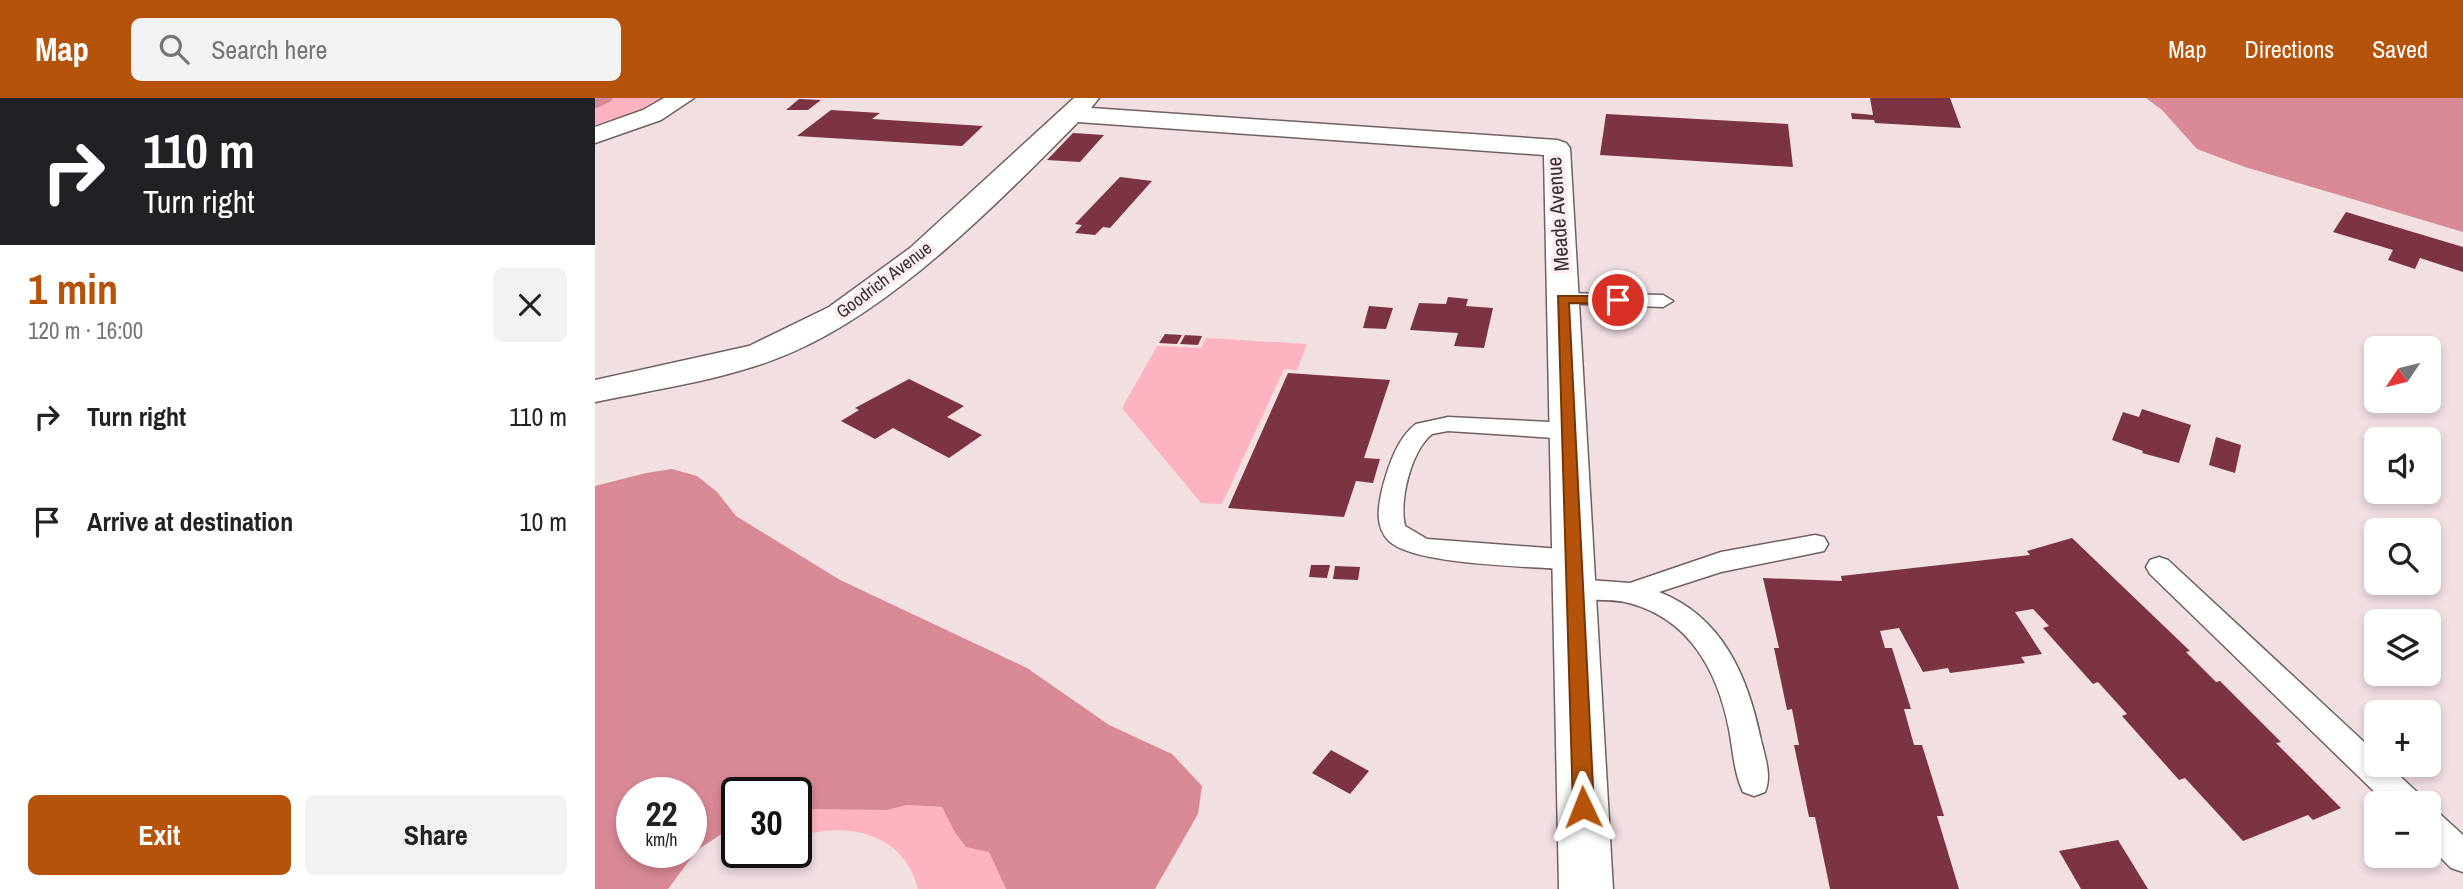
<!DOCTYPE html>
<meta charset="utf-8">
<style>
body{margin:0;font-family:"Archivo Narrow",sans-serif;background:#f2f2f2;color:#222;height:100vh;display:flex;flex-direction:column;font-size:26px;white-space:nowrap}
*{box-sizing:border-box;margin:0}
p{font-size:23px;color:#767676}
.icon{flex:none;width:38px;height:38px;fill:none;stroke:currentColor;stroke-width:2;stroke-linecap:round;stroke-linejoin:round}
.map{position:relative;flex:1;overflow:hidden}
.sheet{display:flex;flex-direction:column;background:#fff;width:595px}
.sheet>*{flex:none}
.banner{background:#202124;color:#fff;overflow:hidden}
.needle{width:46px;rotate:235deg}
.buttons{position:absolute;left:1769px;top:238px;display:grid;gap:14px}
.buttons a{display:grid;place-items:center;width:77px;height:77px;border-radius:10px;background:#fff;box-shadow:0 4px 10px #0003;font-size:35px}
.speed{position:absolute;left:21px;top:679px;display:flex;gap:14px;font-size:35px;font-weight:700;text-align:center}
.speed>*{display:grid;place-content:center;width:91px;height:91px;border-radius:50%;background:#fff;box-shadow:0 4px 10px #0003;line-height:1}
.speed small{font-size:18px;font-weight:400}
.speed .limit{border:4px solid #111;border-radius:10px;background:#fff;color:#111}
.pin{position:absolute;display:grid;place-items:center;width:60px;height:60px;color:#fff;margin:-30px;border:4px solid #fff;border-radius:50%;box-shadow:0 2px 7px #0007}
.me{position:absolute;width:77px;margin:-38px;rotate:358deg;stroke-linejoin:round;filter:drop-shadow(0 0 5px #0008)}
.turn{display:flex;align-items:center;gap:24px;height:147px;padding:0 28px;font-size:32px}
.turn .icon{width:91px;height:91px;stroke-width:2.5}
.turn b{display:block;font-size:49px;line-height:60px}
.round{display:grid;place-items:center;flex:none;width:74px;height:74px;border-radius:10px;background:#f2f2f2}
.summary{display:flex;align-items:center;justify-content:space-between;height:119px;padding:0 28px}
h1{font-size:42px;font-weight:700;line-height:52px;color:#b45309}
.button{display:flex;gap:14px;margin-top:auto;padding:14px 28px}
.button a{flex:1;height:80px;border-radius:10px;background:#b45309;color:#fff;font-size:28px;font-weight:700;line-height:80px;text-align:center}
.button a+a{background:#f2f2f2;color:#222}
ul{padding:0;list-style:none}
li{display:flex;align-items:center;gap:21px;height:105px;padding:0 28px}
li div{flex:1}
li b{display:block;font-size:26px}
li em{font-style:normal}
header{display:flex;align-items:center;gap:42px;box-sizing:border-box;height:98px;padding:0 35px;background:#b45309;color:#fff}
header strong{font-size:33px}
nav{display:flex;gap:38px;margin-inline-start:auto;font-size:24px}
.search{width:490px;height:63px;background:#f2f2f2;display:flex;align-items:center;gap:18px;box-sizing:border-box;padding:0 24px;border-radius:10px;color:#767676;font-size:26px}
main{display:flex;flex:1;min-height:0}
.map>svg:first-child{display:block}
.green{fill:#feb4c0}
.water{fill:#d98896;fill-rule:evenodd}
.lines{fill:none;stroke-linecap:round;stroke-linejoin:round}
.stream{stroke:#d98896;stroke-width:9}
.building{fill:#7c3444}
.lane-casing{stroke:#706163;stroke-width:3}
.street-casing{stroke:#706163;stroke-width:3}
.lane{fill:#fff;fill-rule:evenodd}
.street{fill:#fff;fill-rule:evenodd}
.route{fill:#b45309;stroke:#753606;stroke-width:2}
.labels{text-anchor:middle;stroke-width:7;stroke-linejoin:round;paint-order:stroke}
.far-street-label{font-size:18px;fill:#373131;stroke:#feedef}
.street-label{font-size:21px;fill:#373131;stroke:#feedef}
</style>
<header>
<strong>Map</strong>
<div class="search"><svg class="icon" aria-label="search" viewBox="0 0 24 24"><circle cx="10" cy="10" r="6"/><path d="M15 15l6 6"/></svg>Search here</div>
<nav><a>Map</a><a>Directions</a><a>Saved</a></nav>
</header>
<main>
<section class="sheet">
<div class="banner">
<div class="turn"><svg class="icon" aria-label="right" viewBox="0 0 24 24"><path d="M7 20v-9h11M14 6l5 5-5 5"/></svg><div><b>110 m</b>Turn right</div></div>
</div>
<div class="summary"><div><h1>1 min</h1><p>120 m · 16:00</p></div><a class="round"><svg class="icon" aria-label="close" viewBox="0 0 24 24"><path d="M6 6l12 12M18 6L6 18"/></svg></a></div>
<ul>
<li><svg class="icon" aria-label="right" viewBox="0 0 24 24"><path d="M7 20v-9h11M14 6l5 5-5 5"/></svg><div><b>Turn right</b></div><em>110 m</em></li>
<li><svg class="icon" aria-label="arrive" viewBox="0 0 24 24"><path d="M6 21V4h12l-3 4 3 4H6"/></svg><div><b>Arrive at destination</b></div><em>10 m</em></li>
</ul>
<div class="button"><a>Exit</a><a>Share</a></div>
</section>
<div class="map">
<svg width="1868" height="791" viewBox="0 0 1868 791">
<rect width="100%" height="100%" fill="#f1dfe2"/>
<g class="green">
<path d="M0 0H67L41 14 0 27Z"/>
<path d="M611 240 712 246 702 272 689 271 627 406 606 405 527 310 562 248 606 250Z"/>
<path d="M312 707 347 709 359 733 394 754 411 791H323C309 734 250 723 201 739V711L292 712Z"/>
</g>
<g class="water">
<path d="M1551 0H1868V134L1650 69 1602 51 1567 12Z"/>
<path d="M77 371 102 378 122 394 141 418 245 482 432 570 514 627 577 656 607 688 603 716 560 791H411L394 754 371 749 359 733 347 709 312 707 292 712 201 711V695H142V726L102 752 73 791H0V388L51 375ZM37 695H96V754H37Z"/>
</g>
<g class="lines">
<path class="stream" d="M0 6 13 0"/>
</g>
<g class="building">
<path d="M1275 0H1355L1366 30 1280 25 1279 22 1257 21 1256 15 1278 17Z"/>
<path d="M204 1 226 2 213 12H191Z"/>
<path d="M236 12 285 15 277 21 388 28 367 48 202 38Z"/>
<path d="M1011 16 1193 26 1198 69 1005 57Z"/>
<path d="M478 35 509 37 485 64 452 62Z"/>
<path d="M525 79 557 83 515 130 508 129 500 137 480 135 487 127 480 126Z"/>
<path d="M1751 114 1868 149V174L1825 160 1820 171 1793 162 1798 152 1738 134Z"/>
<path d="M853 199 873 201 871 208 898 210 889 250 859 248 863 235 815 232 824 205 851 206Z"/>
<path d="M774 208 798 210 791 231 768 230Z"/>
<path d="M570 236 587 237 582 246 564 245Z"/>
<path d="M590 237 607 238 603 247 585 246Z"/>
<path d="M693 275 795 282 769 360 785 361 778 385 761 383 749 419 633 410Z"/>
<path d="M314 281 369 308 352 319 387 337 354 360 298 330 280 341 246 323 264 312 260 310Z"/>
<path d="M1547 311 1596 327 1584 365 1547 355 1548 353 1517 342 1528 314 1544 319Z"/>
<path d="M1621 339 1646 347 1640 375 1614 367Z"/>
<path d="M1477 440 1595 553 1591 554 1621 584 1625 583 1686 644 1681 645 1746 710 1718 722 1713 717 1648 743 1590 680 1584 682 1527 618 1532 616 1503 584 1498 586 1448 530 1454 528 1438 511 1420 514 1447 556 1426 559 1430 565 1355 575 1353 570 1328 574 1304 530 1285 533 1290 550H1297L1316 611H1309L1319 647H1327L1349 718H1342L1364 791H1235L1220 719H1214L1199 647H1204L1197 611 1192 612 1179 550H1184L1168 480 1247 483 1246 478 1435 457 1432 453Z"/>
<path d="M716 467H735L732 480 714 479Z"/>
<path d="M740 468 765 469 763 482 738 481Z"/>
<path d="M736 652 774 673 755 696 717 675Z"/>
<path d="M1523 742 1553 791H1486L1464 753Z"/>
</g>
<g class="lines">
<defs>
<g id="lane">
<path d="M968 195 1068 197 1078 203 1068 209 961 205 958 201Z"/>
<path d="M853 319 975 325 983 328 987 333 983 338 975 341 853 333 837 336C816 353 804 402 810 428L832 441 979 452 988 455 992 462 988 469 979 472C939 468 820 468 794 443 780 429 783 410 787 392 793 369 802 340 821 326Z"/>
<path d="M1220 437 1229 439 1233 446 1229 453 1126 474 1064 494C1128 519 1153 579 1166 642 1170 659 1177 678 1170 694L1159 698 1148 694C1139 675 1138 652 1134 631 1123 574 1095 521 1034 505 1013 499 991 505 971 498L967 491 971 484 980 481 1035 485 1126 454Z"/>
<path d="M1564 459 1573 462 1782 656V667H1793L1823 695 1828 705H1791L1555 476 1551 469 1555 462Z"/>
<path d="M1834 711 1845 716 1868 737V774L1856 770 1834 748Z"/>
</g>
<g id="street">
<path d="M69 0H99L66 22 0 45V29L48 12Z"/>
<path d="M479 0H504L496 10 962 42 971 45 975 50 1018 791H964L949 57 483 24C404 104 303 207 200 253 138 281 66 290 0 304V282L154 248 234 209 315 150Z"/>
</g>
</defs>
<use href="#lane" class="lane-casing"/>
<use href="#street" class="street-casing"/>
<use href="#lane" class="lane"/>
<use href="#street" class="street"/>
</g>
<path class="route" d="M963 198H1023L1030 202 1023 206 974 205 999 709 996 716 988 718 981 716 978 709Z"/>
<g class="labels">
<g class="far-street-label">
<text transform="translate(289 182) rotate(-37)" y="6">Goodrich Avenue</text>
</g>
<g class="street-label">
<text transform="translate(963 116) rotate(-94)" y="7">Meade Avenue</text>
</g>
</g>
</svg>
<div class="buttons">
<a><svg class="needle" viewBox="-14 -14 28 28"><path d="M0-13l5 13h-10z" fill="#e53935"/><path d="M0 13l5-13h-10z" fill="#767676"/></svg></a>
<a><svg class="icon" aria-label="sound" viewBox="0 0 24 24"><path d="M4 9h4l5-4v14l-5-4H4zM17 9q2 3 0 6"/></svg></a>
<a><svg class="icon" aria-label="search" viewBox="0 0 24 24"><circle cx="10" cy="10" r="6"/><path d="M15 15l6 6"/></svg></a>
<a><svg class="icon" aria-label="layers" viewBox="0 0 24 24"><path d="M12 4l9 5-9 5-9-5zM3 14l9 5 9-5"/></svg></a>
<a>+</a>
<a>−</a>
</div>
<div class="speed"><div>22<small>km/h</small></div><div class="limit">30</div></div>
<div class="pin" style="left:1023px;top:202px;background:#d93025"><svg class="icon" aria-label="arrive" viewBox="0 0 24 24"><path d="M6 21V4h12l-3 4 3 4H6"/></svg></div>
<svg class="me" style="left:988px;top:709px" viewBox="-20 -20 40 40"><path d="M0-17L14 15 0 8-14 15z" fill="#b45309" stroke="#fff" stroke-width="4"/></svg>
</div>
</main>
